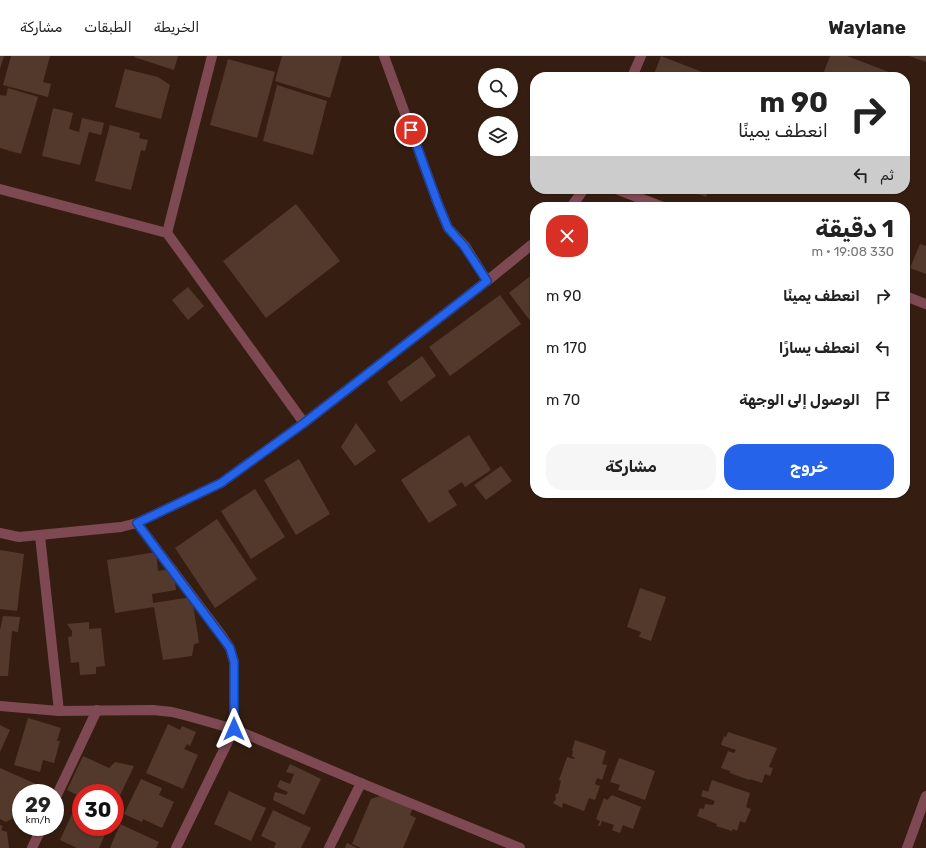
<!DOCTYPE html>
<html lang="ar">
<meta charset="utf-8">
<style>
body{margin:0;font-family:Rubik,Cairo,sans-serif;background:#f6f6f6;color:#222;direction:rtl;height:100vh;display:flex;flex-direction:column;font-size:15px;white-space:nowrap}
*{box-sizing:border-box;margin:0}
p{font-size:13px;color:#767676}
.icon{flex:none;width:22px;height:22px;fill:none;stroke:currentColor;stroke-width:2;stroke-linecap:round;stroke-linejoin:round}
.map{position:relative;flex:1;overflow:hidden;direction:ltr}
.panel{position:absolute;left:530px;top:146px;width:380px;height:296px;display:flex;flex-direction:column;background:#fff;border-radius:16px;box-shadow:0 1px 3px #0004;direction:rtl}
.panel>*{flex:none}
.guide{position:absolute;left:530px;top:16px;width:380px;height:122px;border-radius:16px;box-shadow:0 1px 3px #0004;direction:rtl;background:#fff;color:#222;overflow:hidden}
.controls{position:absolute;left:478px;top:12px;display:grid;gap:8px}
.controls a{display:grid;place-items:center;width:40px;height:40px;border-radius:50%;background:#fff;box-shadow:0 1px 3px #0004;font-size:20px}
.speed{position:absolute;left:12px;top:728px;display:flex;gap:8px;font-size:20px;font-weight:700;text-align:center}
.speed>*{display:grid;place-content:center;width:52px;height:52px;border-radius:50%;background:#fff;box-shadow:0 1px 3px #0004;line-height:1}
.speed small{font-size:10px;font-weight:400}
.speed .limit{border:6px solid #d22;background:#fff;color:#111}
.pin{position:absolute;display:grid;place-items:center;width:34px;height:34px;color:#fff;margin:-17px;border:2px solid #fff;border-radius:50%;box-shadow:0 1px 4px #0007}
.me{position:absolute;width:44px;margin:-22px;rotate:0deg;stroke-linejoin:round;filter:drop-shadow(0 0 3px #0008)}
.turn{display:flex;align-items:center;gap:14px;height:84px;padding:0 16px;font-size:18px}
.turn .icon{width:52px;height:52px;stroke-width:2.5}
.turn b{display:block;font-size:28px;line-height:34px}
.then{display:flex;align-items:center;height:38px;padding:0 16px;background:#0003;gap:8px;font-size:15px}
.round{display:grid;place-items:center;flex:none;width:42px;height:42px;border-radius:16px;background:#f6f6f6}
.summary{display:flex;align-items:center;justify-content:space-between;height:68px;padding:0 16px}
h1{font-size:24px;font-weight:700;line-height:30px}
.cta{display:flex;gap:8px;margin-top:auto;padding:8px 16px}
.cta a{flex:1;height:46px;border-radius:16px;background:#2563eb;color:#fff;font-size:16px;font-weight:700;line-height:46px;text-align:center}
.cta a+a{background:#f6f6f6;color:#222}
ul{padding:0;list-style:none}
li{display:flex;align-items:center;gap:12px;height:52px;padding:0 16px}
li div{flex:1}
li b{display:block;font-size:15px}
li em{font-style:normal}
header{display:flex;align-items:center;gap:24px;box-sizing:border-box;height:56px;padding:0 20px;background:#fff;border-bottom:1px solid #e0e0e0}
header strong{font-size:19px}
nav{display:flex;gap:22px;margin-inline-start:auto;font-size:14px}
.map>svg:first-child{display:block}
.building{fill:#53392b}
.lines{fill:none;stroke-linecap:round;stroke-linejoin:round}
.minor{stroke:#7e4952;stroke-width:10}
.route-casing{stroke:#184099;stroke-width:10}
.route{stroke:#2563eb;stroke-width:7}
</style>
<header>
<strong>Waylane</strong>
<nav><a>الخريطة</a><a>الطبقات</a><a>مشاركة</a></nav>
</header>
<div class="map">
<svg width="926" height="792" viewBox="0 0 926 792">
<rect width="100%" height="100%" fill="#351e11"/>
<g class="building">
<path d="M0 0H4L0 13Z"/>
<path d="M11 0H50L43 26 51 28 48 41 3 29Z"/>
<path d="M135 0H178L174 14 134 1Z"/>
<path d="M282 0H342L330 42 275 25Z"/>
<path d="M661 0 715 21H653Z"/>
<path d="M830 0H847L902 21H822Z"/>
<path d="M909 0H926V6Z"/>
<path d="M228 3 275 16 257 82 210 69Z"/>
<path d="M125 13 158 21 170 29 161 63 115 51Z"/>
<path d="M277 29 327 45 313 99 263 85Z"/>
<path d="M8 32 38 41 21 98 0 92V39L6 40Z"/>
<path d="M53 52 73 57 69 73 79 76 82 62 104 67 101 79 89 76 80 109 42 100Z"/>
<path d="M110 69 140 77 139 82 148 84 145 95 141 94 131 134 95 125Z"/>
<path d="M684 133H709L706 141Z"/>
<path d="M759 133H772L771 138Z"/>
<path d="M296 148 340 205 266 262 223 205Z"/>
<path d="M920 188 926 190V218L910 212Z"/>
<path d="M534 217 535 219V271L509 237Z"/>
<path d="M188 231 204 250 188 264 172 244Z"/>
<path d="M500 239 521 268 450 320 429 291Z"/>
<path d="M422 300 436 320 401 346 387 326Z"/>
<path d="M356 367 376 395 355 410 341 391Z"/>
<path d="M469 379 491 414 465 431 462 426 448 435 457 449 429 467 401 424Z"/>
<path d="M299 403 330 458 296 479 264 424Z"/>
<path d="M501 410 512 425 486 444 474 429Z"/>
<path d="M255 433 285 481 251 503 221 455Z"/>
<path d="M217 463 257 523 215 552 175 492Z"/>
<path d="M0 494 24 498 17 555 0 553Z"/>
<path d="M156 496 158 515 169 513V519L174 518 176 534 152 538 153 547 192 541 199 587 194 588 192 600 163 604 154 551 115 557 107 504Z"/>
<path d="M640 532 666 541 651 585 639 581 641 576 627 571Z"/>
<path d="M3 560 20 561 18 576 12 575 8 620H0V574Z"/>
<path d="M89 566V573L101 572 105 610 96 611V618L80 619 79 606 71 607 68 581 72 580V575L67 568Z"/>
<path d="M28 662 61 672 57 685H60L54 707 43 704 40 716 14 709Z"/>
<path d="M168 668 180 674 182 670 196 676 190 690 187 688 184 693 198 699 183 733 146 717Z"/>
<path d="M0 669 10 674 0 696Z"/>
<path d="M728 676 777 692 769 711 773 712 770 720 765 718 762 727 750 723 749 724 730 717V715L721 712 728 695 734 697 736 694 721 689 724 680 726 681Z"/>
<path d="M575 684 606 695 602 708 607 709 602 724 597 722 595 728 600 730 595 744 589 742 584 755 563 747 562 752 553 747 556 743 555 739 558 737 561 725 559 724 567 701 574 703 575 702 572 700 573 695H572Z"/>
<path d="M83 700 109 712 115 706 134 710 115 750V737H81V741L67 734Z"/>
<path d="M619 702 655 715 645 744 618 734 620 729 610 726Z"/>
<path d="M290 708 321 723 304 759 273 744 275 736 286 739 288 736 277 731 280 724 290 728 294 718 286 716Z"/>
<path d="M0 712 36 728 33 737H21V758L6 766 0 763Z"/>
<path d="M141 723 162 732 159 739 174 746 162 772 143 763 142 766 124 758Z"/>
<path d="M712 724 750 737 746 751 751 753 745 767 740 765 737 775 733 773 732 775 716 770 717 768 697 760 700 752 704 753 705 748 713 749 715 745 701 740 703 734 708 736Z"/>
<path d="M229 735 266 752 251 785 214 768Z"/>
<path d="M383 739 413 752 410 759 416 762 403 792H361L352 788 371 743Z"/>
<path d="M612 739 641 751 633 773 623 769 620 777 612 774 614 769 602 765 600 770H598L600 765 596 763 604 742 607 744Z"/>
<path d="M273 754 311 772 301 792H274L276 787 261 780Z"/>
<path d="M72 758 81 762V771H101L107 774 99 792H77L60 784Z"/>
<path d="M120 768 159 786 156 792H110Z"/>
<path d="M0 769 3 770 1 774 7 776 9 792H0Z"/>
<path d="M347 787 357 792H345Z"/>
</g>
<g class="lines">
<g class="minor">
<path d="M384 0 438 148 448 172 465 190 487 225"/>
<path d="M632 21 641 0"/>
<path d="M0 133 167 177 304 367"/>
<path d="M616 133 663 151"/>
<path d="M571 151 584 133"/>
<path d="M167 177 212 0"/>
<path d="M905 240 926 248"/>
<path d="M137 467 222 580 230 592 234 606V673L176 792"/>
<path d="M0 477 19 481 121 471 137 467 221 427 304 367 487 225 535 186"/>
<path d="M40 480 59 655"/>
<path d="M0 650 59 655 153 654 172 656 188 660 234 673 361 727 520 792"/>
<path d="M55 743 97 654"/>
<path d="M32 792 42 771"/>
<path d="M329 792 361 727"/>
<path d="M907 792 926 740"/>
</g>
</g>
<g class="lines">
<defs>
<path id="route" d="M234 673V606L230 592 137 467 221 427 304 367 487 225 464 190 448 172 438 148 411 74"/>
</defs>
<use href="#route" class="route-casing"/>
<use href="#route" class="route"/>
</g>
</svg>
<div class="controls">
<a><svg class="icon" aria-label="search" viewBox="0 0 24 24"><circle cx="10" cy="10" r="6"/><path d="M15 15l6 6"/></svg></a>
<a><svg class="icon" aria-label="layers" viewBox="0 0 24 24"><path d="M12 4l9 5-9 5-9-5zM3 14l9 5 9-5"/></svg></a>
</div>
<div class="speed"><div>29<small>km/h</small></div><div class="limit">30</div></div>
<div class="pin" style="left:411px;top:74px;background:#d93025"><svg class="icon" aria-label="arrive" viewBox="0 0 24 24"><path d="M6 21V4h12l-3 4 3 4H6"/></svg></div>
<svg class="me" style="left:234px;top:673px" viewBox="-20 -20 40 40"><path d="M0-17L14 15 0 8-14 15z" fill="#2563eb" stroke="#fff" stroke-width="4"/></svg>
<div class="guide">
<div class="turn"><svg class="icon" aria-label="right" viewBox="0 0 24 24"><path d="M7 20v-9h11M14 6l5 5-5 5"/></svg><div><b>90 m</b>انعطف يمينًا</div></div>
<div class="then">ثم<svg class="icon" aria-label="left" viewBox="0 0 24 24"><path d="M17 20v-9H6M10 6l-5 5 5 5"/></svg></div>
</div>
<section class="panel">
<div class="summary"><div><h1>1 دقيقة</h1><p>330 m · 19:08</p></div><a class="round" style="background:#d93025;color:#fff"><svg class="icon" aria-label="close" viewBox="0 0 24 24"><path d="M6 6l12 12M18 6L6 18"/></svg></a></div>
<ul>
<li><svg class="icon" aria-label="right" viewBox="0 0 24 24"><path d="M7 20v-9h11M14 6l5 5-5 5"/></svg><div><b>انعطف يمينًا</b></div><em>90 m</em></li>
<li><svg class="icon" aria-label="left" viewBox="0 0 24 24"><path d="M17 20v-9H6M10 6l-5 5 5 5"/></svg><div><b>انعطف يسارًا</b></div><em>170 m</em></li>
<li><svg class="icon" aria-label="arrive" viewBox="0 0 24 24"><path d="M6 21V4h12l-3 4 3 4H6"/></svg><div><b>الوصول إلى الوجهة</b></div><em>70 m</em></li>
</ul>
<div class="cta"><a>خروج</a><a>مشاركة</a></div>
</section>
</div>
